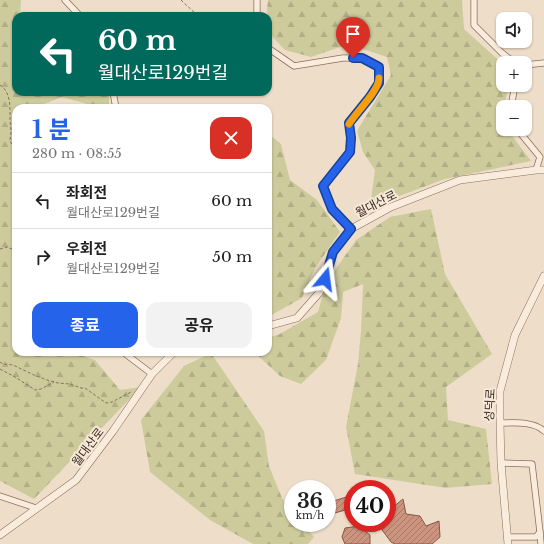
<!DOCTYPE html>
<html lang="ko">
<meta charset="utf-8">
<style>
body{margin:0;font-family:"Libre Baskerville","Noto Sans KR",serif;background:#f2f2f2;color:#222;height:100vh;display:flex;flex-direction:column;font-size:15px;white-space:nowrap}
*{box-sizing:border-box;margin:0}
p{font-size:13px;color:#767676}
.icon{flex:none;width:22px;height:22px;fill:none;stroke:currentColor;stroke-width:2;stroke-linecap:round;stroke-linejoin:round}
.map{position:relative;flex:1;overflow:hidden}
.panel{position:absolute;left:12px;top:104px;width:260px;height:252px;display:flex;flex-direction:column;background:#fff;border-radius:12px;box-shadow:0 1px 3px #0004}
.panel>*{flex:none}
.guide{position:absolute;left:12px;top:12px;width:260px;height:84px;border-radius:12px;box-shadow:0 1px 3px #0004;background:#00695c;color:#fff;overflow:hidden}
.fabs{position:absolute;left:496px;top:12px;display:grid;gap:8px}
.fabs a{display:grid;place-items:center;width:36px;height:36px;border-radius:8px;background:#fff;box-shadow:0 1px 3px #0004;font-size:20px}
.speed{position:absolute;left:284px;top:480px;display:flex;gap:8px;font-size:20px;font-weight:700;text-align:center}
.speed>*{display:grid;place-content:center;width:52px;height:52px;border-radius:50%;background:#fff;box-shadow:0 1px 3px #0004;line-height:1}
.speed small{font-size:10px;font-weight:400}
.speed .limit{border:6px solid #d22;background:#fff;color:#111}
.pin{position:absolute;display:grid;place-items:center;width:34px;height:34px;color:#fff;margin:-41px -17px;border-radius:50% 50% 50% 0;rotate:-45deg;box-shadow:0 0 4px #0007}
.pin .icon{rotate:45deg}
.me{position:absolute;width:44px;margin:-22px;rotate:16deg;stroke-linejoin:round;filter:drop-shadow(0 0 3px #0008)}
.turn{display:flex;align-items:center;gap:14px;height:84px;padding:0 20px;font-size:18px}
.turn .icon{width:52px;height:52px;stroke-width:2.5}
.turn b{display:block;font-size:28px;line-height:34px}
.round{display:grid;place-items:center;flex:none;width:42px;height:42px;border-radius:12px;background:#f2f2f2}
.headline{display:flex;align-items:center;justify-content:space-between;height:68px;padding:0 20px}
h1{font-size:24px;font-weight:700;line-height:30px;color:#2563eb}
.action{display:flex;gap:8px;margin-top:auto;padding:8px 20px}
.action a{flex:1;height:46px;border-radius:12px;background:#2563eb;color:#fff;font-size:16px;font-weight:700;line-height:46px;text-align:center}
.action a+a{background:#f2f2f2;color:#222}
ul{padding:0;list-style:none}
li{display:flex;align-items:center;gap:12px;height:56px;padding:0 20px;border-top:1px solid #e0e0e0}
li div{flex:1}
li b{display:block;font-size:15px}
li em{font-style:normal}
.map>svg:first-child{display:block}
.forest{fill:url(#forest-firs)}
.building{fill:url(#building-hatch);stroke:#8a5543}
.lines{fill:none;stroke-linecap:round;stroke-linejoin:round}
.minor-casing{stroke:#8b6f5d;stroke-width:7}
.tertiary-casing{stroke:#8b6f5d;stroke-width:8}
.path{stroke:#8b6f5d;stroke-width:1;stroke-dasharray:3 2;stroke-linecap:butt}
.minor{stroke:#f9ecdc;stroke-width:5.5}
.tertiary{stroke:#f9ecdc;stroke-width:7}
.route-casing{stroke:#184099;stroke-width:10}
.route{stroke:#2563eb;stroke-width:7}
.slow{stroke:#f59e0b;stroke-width:7}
.labels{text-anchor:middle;stroke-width:4;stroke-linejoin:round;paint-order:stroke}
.street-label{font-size:12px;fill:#3b2a21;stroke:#f6e9d8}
</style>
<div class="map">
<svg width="544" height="544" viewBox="0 0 544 544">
<defs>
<pattern id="forest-firs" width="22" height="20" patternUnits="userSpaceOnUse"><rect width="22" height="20" fill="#cdcb9c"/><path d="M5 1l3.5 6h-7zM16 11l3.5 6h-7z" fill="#b1ae86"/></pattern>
<pattern id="building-hatch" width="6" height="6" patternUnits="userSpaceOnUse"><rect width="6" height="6" fill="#cc947f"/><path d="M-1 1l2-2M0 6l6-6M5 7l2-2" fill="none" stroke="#a77968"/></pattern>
</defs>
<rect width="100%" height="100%" fill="#eedec9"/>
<g class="forest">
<path d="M0 0H21L20 16H16V92H109V108H101L62 97 44 104V108H16V352H71L95 360 120 390 141 387 34 499 0 481Z"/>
<path d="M268 0H462L464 29 503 64V85H509L504 107H503L501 121 503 124V129H507L531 161 445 179 370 207 375 170 363 152 357 131 391 75 387 57 366 50 343 46 311 57 285 50 269 33 267 10Z"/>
<path d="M268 134H269L281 144 290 180 317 200 340 232 315 268 302 298 268 317Z"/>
<path d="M431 209 445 274 492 354 446 387 448 420 486 429 492 484 446 488 355 474 346 427 358 364 361 331 363 284 343 292 341 318 326 360 301 384 280 376 254 352H268V337L278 335 318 312 326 283 356 240 390 217Z"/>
<path d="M211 353 264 431 269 466 282 498 293 512V523H302L314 537 308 544H253L210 520 150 472 141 420 184 366Z"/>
</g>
<g class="building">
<path d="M353 495V509H349L331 514 327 506V503Z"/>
<path d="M403 499 406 514 420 516 426 526 439 521 440 537 432 544H395L391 542 377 523H387V512Z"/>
<path d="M359 526 370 535V544H345L342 537 345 528Z"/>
</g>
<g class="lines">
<defs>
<g id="minor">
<path d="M65 0 80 16"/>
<path d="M474 0V25L502 53 515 63"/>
<path d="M257 16V0"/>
<path d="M268 48 294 66 343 58H362L379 67V83L370 97 349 123 351 138 350 152 323 187 332 209 351 229"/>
<path d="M525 65 544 63"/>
<path d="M113 92 116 108"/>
<path d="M511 107 515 85"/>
<path d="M517 129 540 157 536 170"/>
<path d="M123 352 152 374"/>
<path d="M500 423C514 423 533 421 544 431"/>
<path d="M501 463 532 464 540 532 536 537H508"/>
<path d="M0 496 36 508"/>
<path d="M540 532 541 544"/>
</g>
<g id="tertiary">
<path d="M268 326 297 318 319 293 325 279 333 252 351 229 391 207 460 180 536 170H544"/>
<path d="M0 535 76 480 113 431 152 374 174 352"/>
<path d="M508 544 501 463 500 423V391L515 335 544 276"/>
</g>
</defs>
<use href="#minor" class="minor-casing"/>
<use href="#tertiary" class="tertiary-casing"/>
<g class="path">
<path d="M181 0 198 16"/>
<path d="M0 85C11 92 10 107 10 119 10 123 11 128 11 132 11 135 10 138 10 141 11 144 14 146 16 148"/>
<path d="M0 249 7 247 16 251"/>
<path d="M0 362 3 364 13 365 34 375 47 380 58 383 70 384 81 388H85L106 403 112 402 131 392"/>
<path d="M0 369 15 377 35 390 41 389 54 382"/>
</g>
<use href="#minor" class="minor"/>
<use href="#tertiary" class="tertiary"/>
</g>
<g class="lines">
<defs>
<path id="route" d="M325 279 333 252 351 229 332 209 323 186 350 152 351 138 349 123 370 97 379 83V67L362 58H353"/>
</defs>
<use href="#route" class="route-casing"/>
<use href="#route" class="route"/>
<path class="slow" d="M349 124C356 112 379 91 379 78"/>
</g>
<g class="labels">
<g class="street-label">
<text transform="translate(376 204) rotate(-27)" y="4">월대산로</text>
<text transform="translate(490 405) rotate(-87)" y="4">성덕로</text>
<text transform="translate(88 447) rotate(-53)" y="4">월대산로</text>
</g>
</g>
</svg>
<div class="fabs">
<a><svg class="icon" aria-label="sound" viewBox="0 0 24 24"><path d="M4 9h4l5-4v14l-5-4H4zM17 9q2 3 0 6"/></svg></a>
<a>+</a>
<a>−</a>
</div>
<div class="speed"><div>36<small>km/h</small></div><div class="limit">40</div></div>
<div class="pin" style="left:353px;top:58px;background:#d93025"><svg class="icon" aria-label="arrive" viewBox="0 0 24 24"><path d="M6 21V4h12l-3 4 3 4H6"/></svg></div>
<svg class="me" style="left:325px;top:279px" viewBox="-20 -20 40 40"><path d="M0-17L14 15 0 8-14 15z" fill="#2563eb" stroke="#fff" stroke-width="4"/></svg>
<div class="guide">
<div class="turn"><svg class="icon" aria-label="left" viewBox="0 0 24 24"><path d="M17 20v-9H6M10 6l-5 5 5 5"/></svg><div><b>60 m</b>월대산로129번길</div></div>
</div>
<section class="panel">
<div class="headline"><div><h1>1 분</h1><p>280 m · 08:55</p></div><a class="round" style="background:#d93025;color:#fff"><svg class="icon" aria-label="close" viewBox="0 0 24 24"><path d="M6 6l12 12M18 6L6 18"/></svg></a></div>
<ul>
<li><svg class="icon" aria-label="left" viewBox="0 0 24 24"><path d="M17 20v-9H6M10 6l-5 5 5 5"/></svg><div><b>좌회전</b><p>월대산로129번길</p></div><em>60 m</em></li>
<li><svg class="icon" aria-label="right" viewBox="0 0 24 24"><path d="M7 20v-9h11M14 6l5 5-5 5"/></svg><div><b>우회전</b><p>월대산로129번길</p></div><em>50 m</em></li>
</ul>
<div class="action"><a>종료</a><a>공유</a></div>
</section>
</div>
